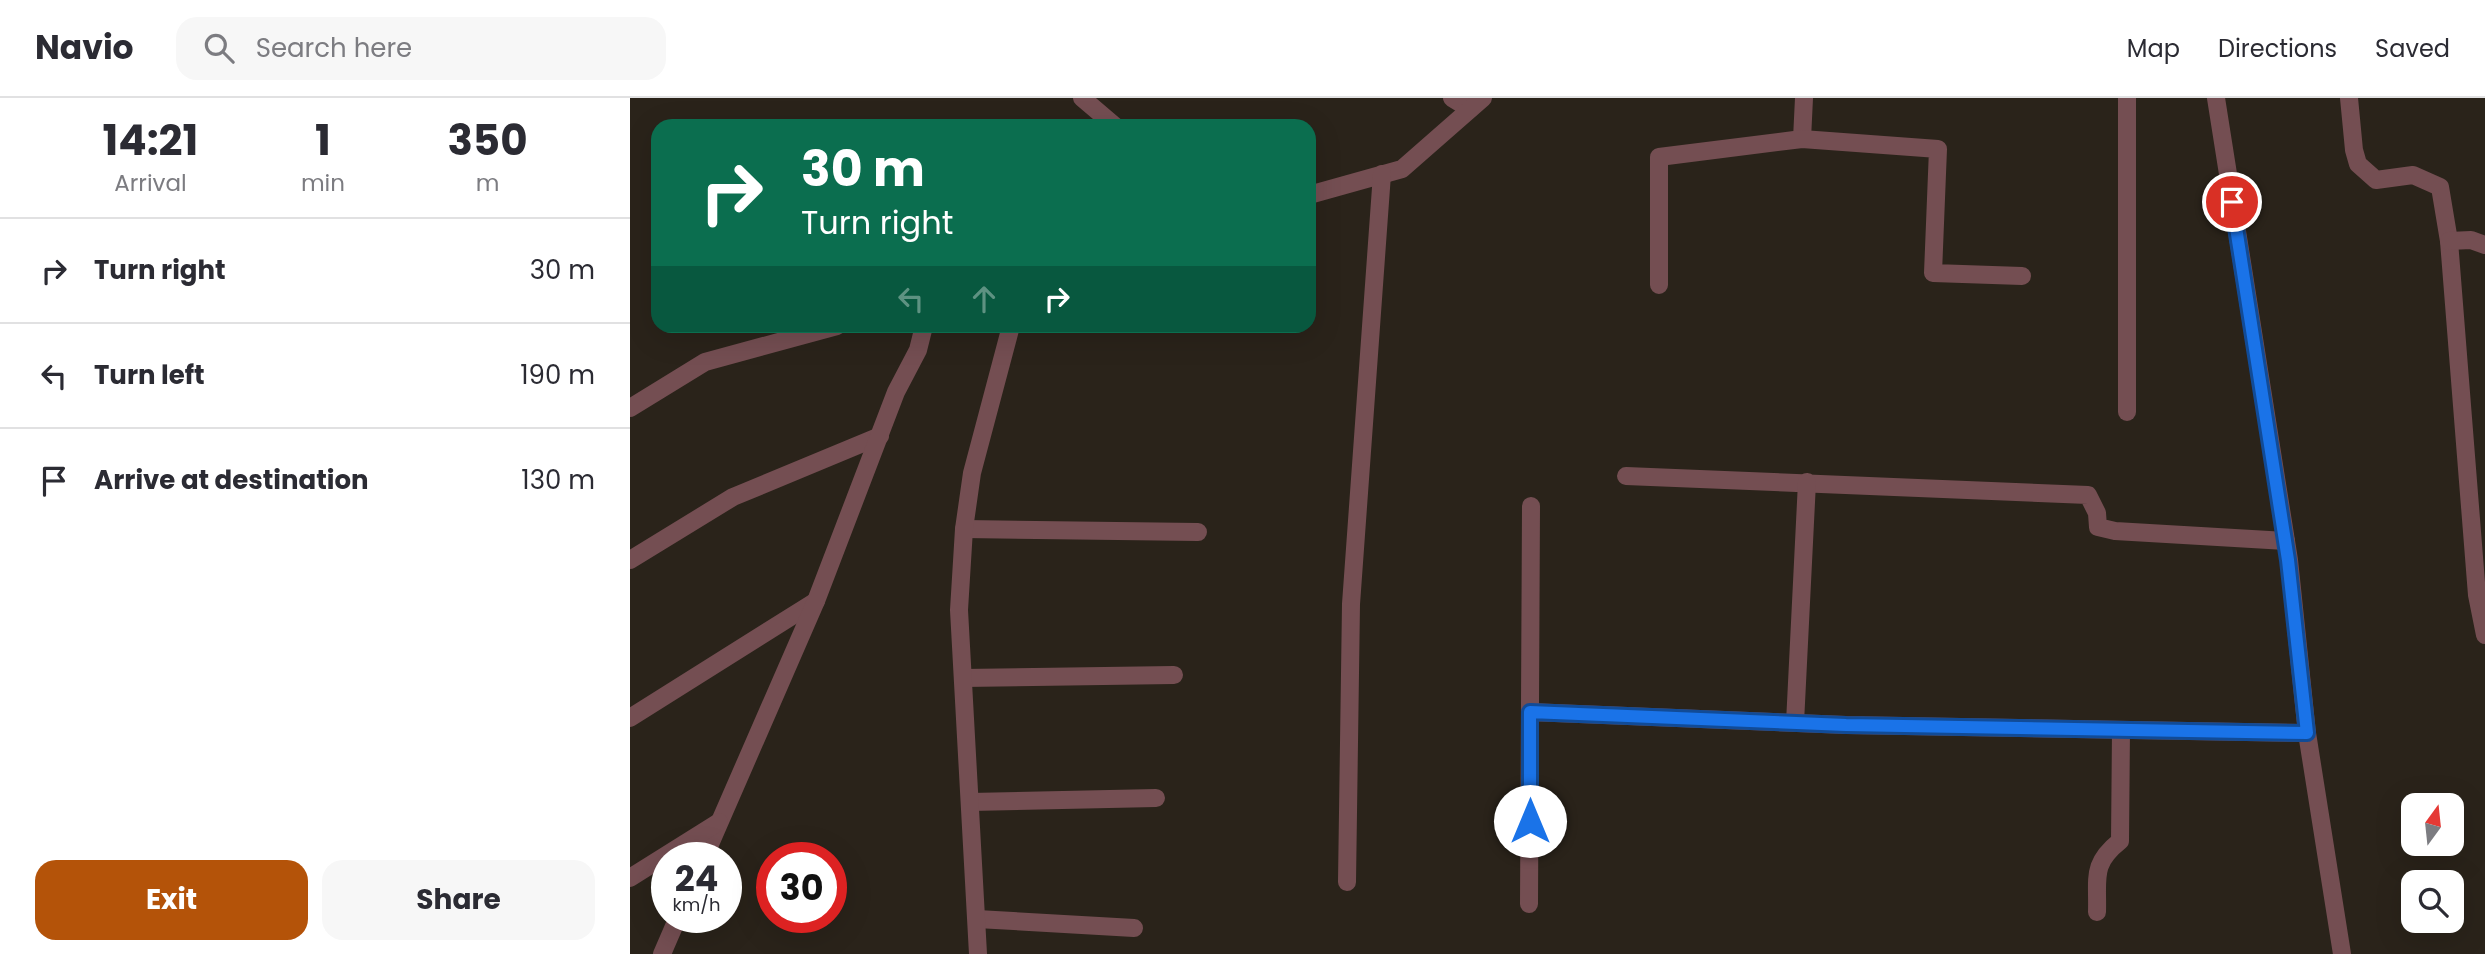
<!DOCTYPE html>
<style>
body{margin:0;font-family:Poppins,sans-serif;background:#f7f7f7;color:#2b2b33;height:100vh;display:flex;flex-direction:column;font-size:26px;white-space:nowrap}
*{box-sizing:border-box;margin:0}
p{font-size:23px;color:#7c7c81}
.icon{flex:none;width:38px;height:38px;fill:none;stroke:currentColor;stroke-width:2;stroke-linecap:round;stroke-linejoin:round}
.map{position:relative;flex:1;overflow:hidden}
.panel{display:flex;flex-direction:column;background:#fff;width:630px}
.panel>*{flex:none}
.guide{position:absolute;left:21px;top:21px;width:665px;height:214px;border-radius:21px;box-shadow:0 7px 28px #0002;background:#0b6e4f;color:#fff;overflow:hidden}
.needle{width:46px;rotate:15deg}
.buttons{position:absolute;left:1771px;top:695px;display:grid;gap:14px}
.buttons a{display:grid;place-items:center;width:63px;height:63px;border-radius:14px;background:#fff;box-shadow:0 7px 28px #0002;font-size:35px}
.speed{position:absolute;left:21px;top:744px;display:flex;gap:14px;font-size:35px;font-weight:700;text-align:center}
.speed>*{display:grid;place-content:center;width:91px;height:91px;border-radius:50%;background:#fff;box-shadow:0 7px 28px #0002;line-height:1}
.speed small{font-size:18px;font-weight:400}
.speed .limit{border:10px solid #d22;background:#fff;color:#111}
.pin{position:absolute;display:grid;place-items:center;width:60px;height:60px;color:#fff;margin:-30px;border:4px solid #fff;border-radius:50%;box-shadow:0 2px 7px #0007}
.me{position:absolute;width:77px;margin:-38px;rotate:0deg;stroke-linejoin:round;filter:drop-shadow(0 0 5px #0008)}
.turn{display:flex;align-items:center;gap:24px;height:147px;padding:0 35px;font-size:32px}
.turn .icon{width:91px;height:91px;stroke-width:2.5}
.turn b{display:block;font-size:49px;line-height:60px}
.lanes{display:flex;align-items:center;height:66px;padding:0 35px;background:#0003;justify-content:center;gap:35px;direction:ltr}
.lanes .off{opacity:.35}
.eta{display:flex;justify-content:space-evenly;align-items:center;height:119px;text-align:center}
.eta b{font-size:42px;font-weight:700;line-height:49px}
.action{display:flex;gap:14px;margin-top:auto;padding:14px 35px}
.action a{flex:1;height:80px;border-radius:21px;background:#b45309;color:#fff;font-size:28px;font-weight:700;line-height:80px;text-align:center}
.action a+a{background:#f7f7f7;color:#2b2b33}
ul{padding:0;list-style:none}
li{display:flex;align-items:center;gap:21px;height:105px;padding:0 35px;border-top:2px solid #e1e1e2}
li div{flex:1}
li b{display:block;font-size:26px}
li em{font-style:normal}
header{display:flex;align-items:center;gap:42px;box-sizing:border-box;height:98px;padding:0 35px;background:#fff;border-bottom:2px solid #e1e1e2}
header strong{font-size:33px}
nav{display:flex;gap:38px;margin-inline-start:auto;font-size:24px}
.search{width:490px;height:63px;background:#f7f7f7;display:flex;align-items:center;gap:18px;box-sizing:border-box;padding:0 24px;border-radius:21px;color:#7c7c81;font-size:26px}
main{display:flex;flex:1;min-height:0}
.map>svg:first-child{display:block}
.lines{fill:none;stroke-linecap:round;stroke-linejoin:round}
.minor{stroke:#744e52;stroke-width:18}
.route-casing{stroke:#114b97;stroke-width:18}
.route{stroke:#1a73e8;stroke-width:12}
</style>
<header>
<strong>Navio</strong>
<div class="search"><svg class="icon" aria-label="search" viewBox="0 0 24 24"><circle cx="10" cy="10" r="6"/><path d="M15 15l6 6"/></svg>Search here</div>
<nav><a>Map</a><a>Directions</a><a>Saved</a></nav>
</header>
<main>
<section class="panel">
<div class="eta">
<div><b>14:21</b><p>Arrival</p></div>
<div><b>1</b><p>min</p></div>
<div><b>350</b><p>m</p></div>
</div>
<ul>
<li><svg class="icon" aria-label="right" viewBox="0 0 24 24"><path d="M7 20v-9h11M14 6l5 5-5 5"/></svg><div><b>Turn right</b></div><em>30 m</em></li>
<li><svg class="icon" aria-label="left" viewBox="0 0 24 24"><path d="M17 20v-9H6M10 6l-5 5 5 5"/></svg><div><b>Turn left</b></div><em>190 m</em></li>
<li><svg class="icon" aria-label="arrive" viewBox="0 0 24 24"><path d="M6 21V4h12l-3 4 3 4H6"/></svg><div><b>Arrive at destination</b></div><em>130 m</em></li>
</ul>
<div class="action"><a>Exit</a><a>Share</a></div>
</section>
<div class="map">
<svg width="1855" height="856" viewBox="0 0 1855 856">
<rect width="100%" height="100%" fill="#2a231a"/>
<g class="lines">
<g class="minor">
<path d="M452 0 485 28"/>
<path d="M822 0 840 11"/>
<path d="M1497 0V314"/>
<path d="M1586 0 1659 462 1677 635 1712 856"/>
<path d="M1719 0 1724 52 1728 66 1746 82 1783 77 1810 89 1819 143 1847 497 1855 537"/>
<path d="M1172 41 1174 0"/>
<path d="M679 97 772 71 853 0"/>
<path d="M1819 143 1841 142 1855 147"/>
<path d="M1029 187V59L1172 41 1308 51 1303 175 1392 178"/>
<path d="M0 310 75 264 207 228"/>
<path d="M996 378 1458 397 1467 415 1468 429 1485 433 1656 443"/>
<path d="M334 431 568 434"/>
<path d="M0 462 103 399 250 338"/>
<path d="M333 580 544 577"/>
<path d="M900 614 1216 627 1677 635"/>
<path d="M0 620 186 503"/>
<path d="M1165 625 1177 384"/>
<path d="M340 704 526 700"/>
<path d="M74 760 186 503 266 294 288 252 294 228"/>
<path d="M0 780 89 724"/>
<path d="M717 784 721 506 752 76"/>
<path d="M899 806 901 408"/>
<path d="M1467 814C1468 780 1461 766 1490 743L1491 632"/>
<path d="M347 821 504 830"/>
<path d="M32 856 48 819"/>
<path d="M348 856 329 512 334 431 342 375 381 228"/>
</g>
</g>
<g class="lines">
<defs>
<path id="route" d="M900 723V614L1216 627 1677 635 1658 462 1602 104"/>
</defs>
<use href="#route" class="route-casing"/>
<use href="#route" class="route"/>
</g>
</svg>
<div class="buttons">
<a><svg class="needle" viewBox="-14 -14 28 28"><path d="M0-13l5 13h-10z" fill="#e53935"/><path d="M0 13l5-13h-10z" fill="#7c7c81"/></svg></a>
<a><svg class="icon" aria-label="search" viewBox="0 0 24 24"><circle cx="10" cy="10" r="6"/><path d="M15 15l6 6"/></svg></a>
</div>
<div class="speed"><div>24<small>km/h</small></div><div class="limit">30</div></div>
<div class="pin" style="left:1602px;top:104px;background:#d93025"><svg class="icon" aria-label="arrive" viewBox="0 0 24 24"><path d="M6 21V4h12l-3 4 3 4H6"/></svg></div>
<svg class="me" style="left:900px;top:723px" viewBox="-20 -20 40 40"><circle r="19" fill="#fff"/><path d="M0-13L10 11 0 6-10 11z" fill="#1a73e8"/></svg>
<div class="guide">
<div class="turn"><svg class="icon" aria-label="right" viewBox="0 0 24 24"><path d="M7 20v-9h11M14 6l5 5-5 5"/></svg><div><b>30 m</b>Turn right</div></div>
<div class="lanes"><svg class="icon off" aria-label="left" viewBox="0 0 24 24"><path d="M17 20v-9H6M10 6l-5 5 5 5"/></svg><svg class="icon off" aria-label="ahead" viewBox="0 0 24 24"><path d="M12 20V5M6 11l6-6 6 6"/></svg><svg class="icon" aria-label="right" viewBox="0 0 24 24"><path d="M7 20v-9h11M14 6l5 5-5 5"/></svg></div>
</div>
</div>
</main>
